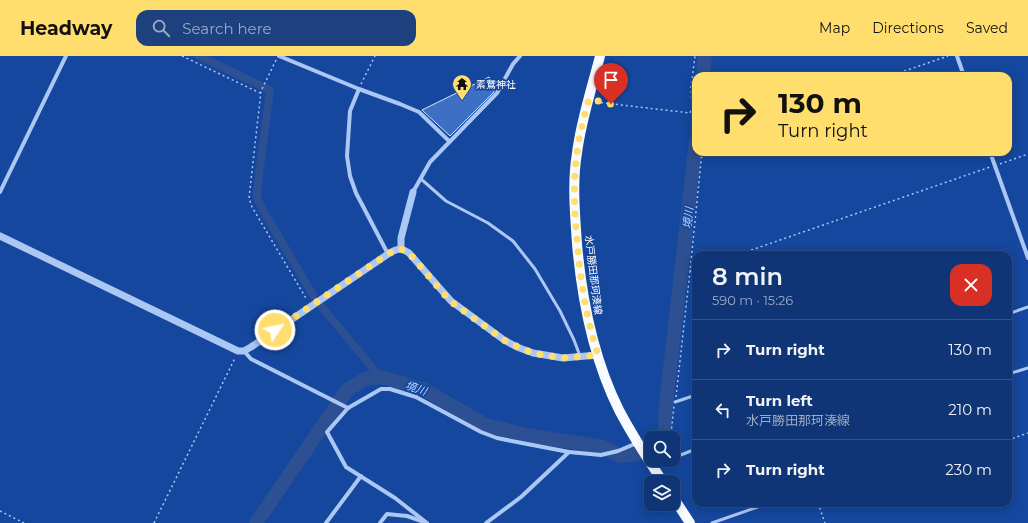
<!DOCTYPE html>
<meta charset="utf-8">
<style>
body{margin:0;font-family:Montserrat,"Noto Sans JP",sans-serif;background:#1d407e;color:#f1f3f6;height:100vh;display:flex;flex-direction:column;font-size:15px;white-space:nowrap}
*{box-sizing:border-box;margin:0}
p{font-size:13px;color:#9babc5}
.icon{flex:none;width:22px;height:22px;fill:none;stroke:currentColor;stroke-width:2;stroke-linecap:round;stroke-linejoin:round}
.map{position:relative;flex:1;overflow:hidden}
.sheet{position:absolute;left:692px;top:195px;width:320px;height:256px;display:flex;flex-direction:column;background:#0f3576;border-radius:12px;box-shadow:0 2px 10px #0003,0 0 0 1px #2f5088}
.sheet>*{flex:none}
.hud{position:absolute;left:692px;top:16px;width:320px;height:84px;border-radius:12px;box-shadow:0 2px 10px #0003,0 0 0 1px #2f5088;background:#ffde6d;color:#111;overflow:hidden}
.controls{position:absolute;left:644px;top:375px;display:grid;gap:8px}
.controls a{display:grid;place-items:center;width:36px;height:36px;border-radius:8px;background:#0f3576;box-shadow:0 2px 10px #0003,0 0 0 1px #2f5088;font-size:20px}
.pin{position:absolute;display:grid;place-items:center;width:34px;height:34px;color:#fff;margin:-41px -17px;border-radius:50% 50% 50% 0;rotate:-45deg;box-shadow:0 0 4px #0007}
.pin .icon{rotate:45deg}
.me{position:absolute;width:44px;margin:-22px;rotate:56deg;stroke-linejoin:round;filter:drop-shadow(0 0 3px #0008)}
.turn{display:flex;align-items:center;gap:14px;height:84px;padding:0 20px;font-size:18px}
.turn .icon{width:52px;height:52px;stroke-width:2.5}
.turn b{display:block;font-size:28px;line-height:34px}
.round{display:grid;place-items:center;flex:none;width:42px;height:42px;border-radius:12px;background:#1d407e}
.summary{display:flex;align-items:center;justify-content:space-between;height:68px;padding:0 20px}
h1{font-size:24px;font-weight:600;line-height:30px}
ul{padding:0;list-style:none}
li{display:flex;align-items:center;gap:12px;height:60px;padding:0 20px;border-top:1px solid #2f5088}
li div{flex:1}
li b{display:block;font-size:15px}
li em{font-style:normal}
header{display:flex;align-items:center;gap:24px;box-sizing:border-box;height:56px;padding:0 20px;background:#ffde6d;color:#111}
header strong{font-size:19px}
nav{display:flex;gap:22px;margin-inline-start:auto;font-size:14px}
.search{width:280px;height:36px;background:#1d407e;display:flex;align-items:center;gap:10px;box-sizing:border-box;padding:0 14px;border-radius:12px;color:#9babc5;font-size:15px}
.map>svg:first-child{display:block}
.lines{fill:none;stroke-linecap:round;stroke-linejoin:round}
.canal{stroke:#2c5091;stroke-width:8}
.river{stroke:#2c5091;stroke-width:14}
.building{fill:#3d70c4;stroke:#d3e4fd}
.path{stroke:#abc7f4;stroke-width:1.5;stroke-dasharray:2 3;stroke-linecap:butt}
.service{stroke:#abc7f4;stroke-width:3}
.minor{stroke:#abc7f4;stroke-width:4}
.tertiary{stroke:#abc7f4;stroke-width:7}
.primary{stroke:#f7faff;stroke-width:10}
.route{stroke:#ffde6d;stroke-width:7;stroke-dasharray:0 12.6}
.labels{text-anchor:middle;stroke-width:3.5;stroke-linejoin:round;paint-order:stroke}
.poi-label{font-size:10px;fill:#fff;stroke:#14479d;text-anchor:start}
.street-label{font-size:10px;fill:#fff;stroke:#14479d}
.water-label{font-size:11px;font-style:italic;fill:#b8d2fa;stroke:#14479d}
</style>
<header>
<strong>Headway</strong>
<div class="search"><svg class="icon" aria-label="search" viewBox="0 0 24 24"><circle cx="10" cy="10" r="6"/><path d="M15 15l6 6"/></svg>Search here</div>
<nav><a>Map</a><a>Directions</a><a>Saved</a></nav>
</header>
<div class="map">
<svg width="1028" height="467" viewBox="0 0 1028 467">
<rect width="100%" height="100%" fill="#14479d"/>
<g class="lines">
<g class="canal">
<path d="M199 0 270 34 257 135V142L261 151 313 239"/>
<path d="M322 251 380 321"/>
</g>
<g class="river">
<path d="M703 20 705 0"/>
<path d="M662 382 665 372 666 348 696 85"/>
<path d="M647 393 651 392"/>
<path d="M256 467 347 334 365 323 380 321 423 333 486 369 526 379 603 391 620 400 637 398"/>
</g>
</g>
<path class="building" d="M489 21 497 30 493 37 450 80 422 54Z"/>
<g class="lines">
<g class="path">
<path d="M182 0 260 37"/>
<path d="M276 4 261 35 249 142 252 151 307 244"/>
<path d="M890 20 948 0"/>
<path d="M361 28 375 0"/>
<path d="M596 46 690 57 692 52 691 31 695 0"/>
<path d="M1000 108 1028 98"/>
<path d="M737 199 990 111"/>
<path d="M690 215 696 213"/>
<path d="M676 341 690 215 702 96"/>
<path d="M673 382 671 378 674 350"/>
<path d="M673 383 677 395"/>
<path d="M1008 384 1028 377"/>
<path d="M818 447 825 467"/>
<path d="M0 455 24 467"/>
<path d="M154 467 235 302"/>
</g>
<g class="service">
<path d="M421 123 446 145 488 167 513 185 535 213 560 255 574 284 580 300"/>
<path d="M1008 258 1028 251"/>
<path d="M1008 318 1028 312"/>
<path d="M675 346 696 339"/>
<path d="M673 402 696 393"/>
<path d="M656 412 669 404"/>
<path d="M712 467 769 447"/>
</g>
<g class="minor">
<path d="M279 0 359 33 400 48 419 56 449 85"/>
<path d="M957 0 964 20"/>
<path d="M359 33 350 55 347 100 350 120 356 137 388 198"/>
<path d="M990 96 1028 202"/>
<path d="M0 136 66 0"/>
<path d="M413 136 430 106 497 37 513 8 520 0"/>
<path d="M244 295 251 303 348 352"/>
<path d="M326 467 361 420"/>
<path d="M380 467 387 458 407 460 424 466"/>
<path d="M427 467 395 442 346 411 327 376 348 352 381 333H390L416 341 481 376 497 382 522 387 569 396 601 399 618 395 637 387"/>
<path d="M486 467 521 441 569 396"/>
</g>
<g class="tertiary">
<path d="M0 180 238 295H244L251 291 388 198C397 193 400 191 409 197L451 245 504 284 517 291 533 297 563 302 598 299"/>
<path d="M401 192V182L413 136"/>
</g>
<g class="primary">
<path d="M600 0C592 32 581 64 577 97 572 127 575 158 577 188 582 245 593 302 619 354 632 379 647 402 663 426"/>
<path d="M673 441 690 467"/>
</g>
</g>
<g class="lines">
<path class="route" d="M275 274 388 198C397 193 400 191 409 197L450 245 504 284 518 291 533 297 563 302 598 299C586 261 580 223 577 182 574 154 573 125 577 97 579 79 584 61 589 43L611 48"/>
</g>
<defs>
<symbol id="temple-pin" viewBox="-11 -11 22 30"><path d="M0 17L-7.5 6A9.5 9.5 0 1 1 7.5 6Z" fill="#ffde6d" stroke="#14479d"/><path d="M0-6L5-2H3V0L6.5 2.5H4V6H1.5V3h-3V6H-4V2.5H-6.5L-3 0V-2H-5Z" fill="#111"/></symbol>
</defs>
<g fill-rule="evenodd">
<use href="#temple-pin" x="451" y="17" width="22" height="30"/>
</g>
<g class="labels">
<g class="poi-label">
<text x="476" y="32">素鵞神社</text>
</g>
<g class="street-label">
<text transform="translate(594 219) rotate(83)" y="4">水戸勝田那珂湊線</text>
</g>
<g class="water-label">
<text transform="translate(688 162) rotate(-84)" y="4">境川</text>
<text transform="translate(416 332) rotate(19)" y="4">境川</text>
</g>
</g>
</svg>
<div class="controls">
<a><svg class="icon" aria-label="search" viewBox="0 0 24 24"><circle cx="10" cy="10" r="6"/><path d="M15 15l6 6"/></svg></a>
<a><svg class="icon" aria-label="layers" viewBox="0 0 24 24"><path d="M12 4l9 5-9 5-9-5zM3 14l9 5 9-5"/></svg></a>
</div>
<div class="pin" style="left:611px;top:48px;background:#d93025"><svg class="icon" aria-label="arrive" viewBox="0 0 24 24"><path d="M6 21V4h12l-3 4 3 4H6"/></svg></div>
<svg class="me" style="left:275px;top:274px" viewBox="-20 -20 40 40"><circle r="17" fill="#ffde6d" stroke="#fff" stroke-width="3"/><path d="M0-11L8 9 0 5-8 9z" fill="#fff"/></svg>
<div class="hud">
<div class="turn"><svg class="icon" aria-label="right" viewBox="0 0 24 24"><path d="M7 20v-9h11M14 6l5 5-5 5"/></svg><div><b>130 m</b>Turn right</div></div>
</div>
<section class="sheet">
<div class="summary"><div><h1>8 min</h1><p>590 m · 15:26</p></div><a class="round" style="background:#d93025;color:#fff"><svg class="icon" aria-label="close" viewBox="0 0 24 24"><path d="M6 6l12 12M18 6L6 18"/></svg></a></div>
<ul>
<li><svg class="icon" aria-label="right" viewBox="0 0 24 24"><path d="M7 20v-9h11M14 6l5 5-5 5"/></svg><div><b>Turn right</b></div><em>130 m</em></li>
<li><svg class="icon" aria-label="left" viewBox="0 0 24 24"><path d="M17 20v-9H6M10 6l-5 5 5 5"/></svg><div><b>Turn left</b><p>水戸勝田那珂湊線</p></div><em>210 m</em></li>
<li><svg class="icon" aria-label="right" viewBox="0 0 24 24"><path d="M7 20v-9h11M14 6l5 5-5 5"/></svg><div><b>Turn right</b></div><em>230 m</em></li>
</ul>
</section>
</div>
